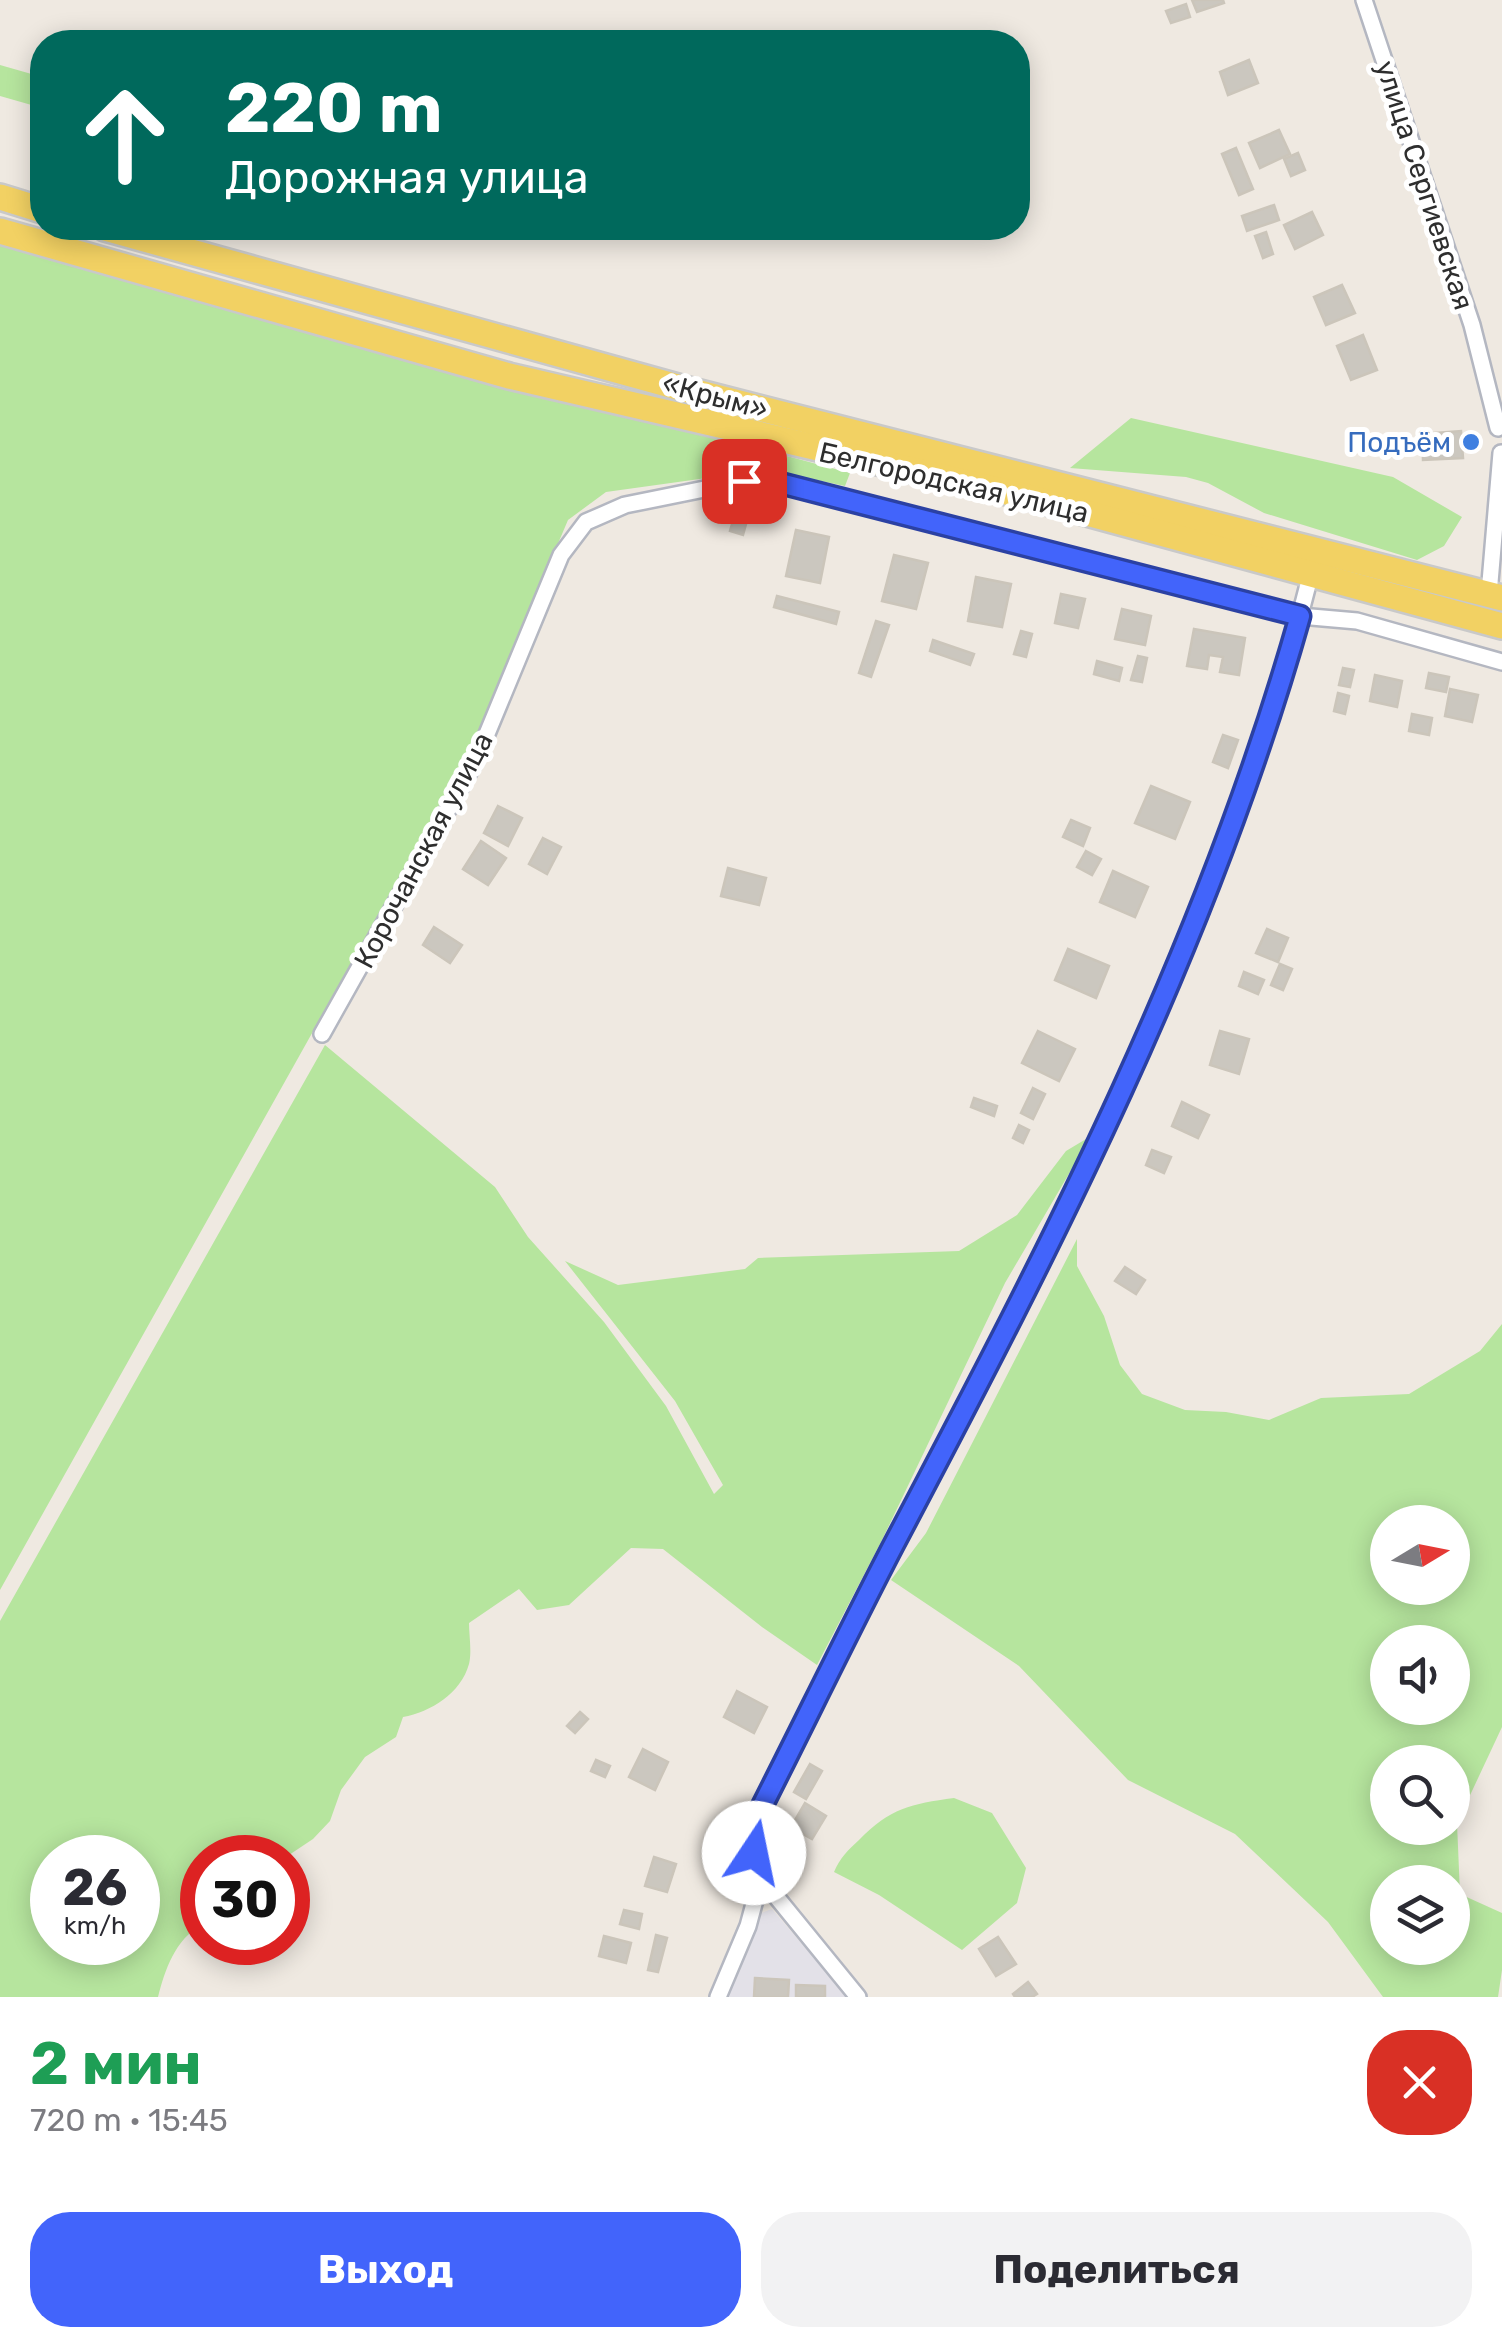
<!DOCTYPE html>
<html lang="ru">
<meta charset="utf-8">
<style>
body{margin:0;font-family:Rubik,sans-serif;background:#f2f2f3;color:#2b2b33;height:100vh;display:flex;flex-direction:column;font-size:38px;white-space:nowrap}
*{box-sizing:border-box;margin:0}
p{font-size:32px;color:#7c7c81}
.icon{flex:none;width:55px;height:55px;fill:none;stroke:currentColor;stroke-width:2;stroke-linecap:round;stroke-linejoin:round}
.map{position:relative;height:1997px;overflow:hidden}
.sheet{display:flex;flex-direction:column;background:#fff;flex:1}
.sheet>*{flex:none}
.top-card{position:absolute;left:30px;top:30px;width:1000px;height:210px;border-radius:40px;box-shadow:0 5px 25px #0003;background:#00695c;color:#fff;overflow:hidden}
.needle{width:65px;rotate:80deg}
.controls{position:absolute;left:1370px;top:1505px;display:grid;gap:20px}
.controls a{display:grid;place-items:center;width:100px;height:100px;border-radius:50%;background:#fff;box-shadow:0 5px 25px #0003;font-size:50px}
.speed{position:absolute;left:30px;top:1835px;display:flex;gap:20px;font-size:50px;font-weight:700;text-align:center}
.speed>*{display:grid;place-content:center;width:130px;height:130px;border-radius:50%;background:#fff;box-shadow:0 5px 25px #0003;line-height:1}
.speed small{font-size:25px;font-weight:400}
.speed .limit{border:15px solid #d22;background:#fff;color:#111}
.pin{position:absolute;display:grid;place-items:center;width:85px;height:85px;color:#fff;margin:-42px;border-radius:20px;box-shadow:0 5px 15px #0006}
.me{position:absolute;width:110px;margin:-55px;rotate:11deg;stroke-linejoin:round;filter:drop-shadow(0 0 8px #0008)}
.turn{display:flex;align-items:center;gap:35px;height:210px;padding:0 30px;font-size:45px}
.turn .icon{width:130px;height:130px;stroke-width:2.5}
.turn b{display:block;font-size:70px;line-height:85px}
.round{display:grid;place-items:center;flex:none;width:105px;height:105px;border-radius:40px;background:#f2f2f3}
.summary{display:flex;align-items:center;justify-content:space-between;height:170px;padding:0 30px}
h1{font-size:60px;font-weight:700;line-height:75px;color:#1e9e55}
.cta{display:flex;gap:20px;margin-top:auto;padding:20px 30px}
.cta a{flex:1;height:115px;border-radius:40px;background:#4264fb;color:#fff;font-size:40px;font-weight:700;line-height:115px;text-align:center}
.cta a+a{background:#f2f2f3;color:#2b2b33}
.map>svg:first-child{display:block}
.industrial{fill:#e3e1e8}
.green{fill:#b6e59e;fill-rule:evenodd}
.building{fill:#cbc7bf;stroke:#cbc5ba;stroke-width:2.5}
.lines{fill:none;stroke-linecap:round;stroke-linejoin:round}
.minor-casing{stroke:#b4b7c1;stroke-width:20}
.primary-casing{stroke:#c9c9c9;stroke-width:30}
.minor{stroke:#fff;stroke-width:15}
.primary{stroke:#f2d163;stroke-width:25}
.route-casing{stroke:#2b41a3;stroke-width:25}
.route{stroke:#4264fb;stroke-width:18}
.shop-dot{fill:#3f7fe0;stroke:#fff;stroke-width:4}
.labels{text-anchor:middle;stroke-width:10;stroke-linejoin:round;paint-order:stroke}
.street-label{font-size:28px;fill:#2e2e2e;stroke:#fff}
.shop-label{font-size:28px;fill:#366cbe;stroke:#fff;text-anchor:end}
</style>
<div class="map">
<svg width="1502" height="1997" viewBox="0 0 1502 1997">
<rect width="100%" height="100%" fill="#efe9e1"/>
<path class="industrial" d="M772 1909 848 1997H722L756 1915Z"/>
<g class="green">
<path d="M0 65 42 77V108L0 96Z"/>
<path d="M0 244 850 473 845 486 793 475 750 472 606 492 568 520 469 753 0 1590Z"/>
<path d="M1131 418 1393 477 1462 517 1444 546 1417 560 1264 513 1208 483 1186 477 1070 468Z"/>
<path d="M325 1045 495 1187 528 1237 604 1322 666 1406 714 1494 723 1485 675 1401 565 1261 618 1285 745 1269 758 1258 959 1251 1017 1215 1066 1151 1091 1136 1005 1283 882 1540 817 1665 762 1627 663 1549 631 1548 569 1605 537 1610 519 1589 469 1623C469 1635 472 1652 469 1664 461 1693 431 1712 403 1717L396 1737 365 1757 341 1790 330 1821 313 1839 286 1857 202 1858V1925C175 1939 165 1970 158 1997H0V1621ZM52 1858H138V1942H52Z"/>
<path d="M1077 1239V1266L1104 1316 1120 1365 1142 1394 1185 1410 1226 1412 1269 1420 1321 1398 1409 1394 1480 1351 1502 1324V1727L1457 1823 1460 1894 1502 1913V1970L1498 1997H1383L1328 1922 1235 1834 1128 1780 1019 1666 891 1580 926 1533ZM1388 1522H1452V1588H1388ZM1388 1642H1452V1708H1388ZM1388 1762H1452V1828H1388ZM1452 1882V1948H1388V1882Z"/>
<path d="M954 1798 992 1813 1026 1868 1017 1903 962 1950 879 1895 834 1872C840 1858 848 1850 859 1840 890 1808 911 1804 954 1798Z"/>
</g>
<g class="building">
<path d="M1192 0H1223L1224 3 1197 12Z"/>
<path d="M1186 4 1190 17 1171 23 1166 11Z"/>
<path d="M1249 60 1258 83 1228 95 1220 72Z"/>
<path d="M1279 130 1290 154 1260 168 1249 143Z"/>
<path d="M1236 148 1253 189 1239 195 1222 154Z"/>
<path d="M1298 153 1305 170 1291 176 1284 159Z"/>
<path d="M1274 205 1279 220 1247 231 1242 216Z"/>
<path d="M1312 212 1323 235 1295 249 1284 225Z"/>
<path d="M1266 232 1273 254 1263 258 1255 236Z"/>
<path d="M1342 285 1355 313 1326 325 1314 297Z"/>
<path d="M1363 335 1377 370 1351 380 1337 346Z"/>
<path d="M1461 431 1463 458 1423 460 1422 434Z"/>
<path d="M735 514 748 517 743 535 730 531Z"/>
<path d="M796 530 829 537 820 583 786 576Z"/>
<path d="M894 555 928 563 916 609 882 601Z"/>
<path d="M976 577 1011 584 1002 627 968 621Z"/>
<path d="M1061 594 1085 599 1078 628 1055 623Z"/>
<path d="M777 596 839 612 836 624 774 607Z"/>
<path d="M1122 609 1151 616 1145 645 1115 639Z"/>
<path d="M876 621 889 625 871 677 859 673Z"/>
<path d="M1194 629 1245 638 1239 675 1220 672 1223 657 1209 655 1207 669 1187 666Z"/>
<path d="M1021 631 1032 634 1026 657 1014 654Z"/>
<path d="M933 640 974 654 970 665 930 651Z"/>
<path d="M1138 656 1147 658 1142 682 1131 680Z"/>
<path d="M1097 661 1122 668 1119 681 1094 674Z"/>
<path d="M1343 668 1354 670 1350 687 1339 685Z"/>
<path d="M1429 673 1449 677 1446 692 1426 688Z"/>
<path d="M1375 675 1402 681 1397 707 1370 701Z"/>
<path d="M1450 689 1478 695 1472 722 1445 716Z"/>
<path d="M1338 693 1349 696 1345 714 1334 711Z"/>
<path d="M1412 714 1432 718 1429 735 1409 731Z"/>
<path d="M1223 735 1238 740 1228 768 1213 762Z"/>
<path d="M1151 786 1190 802 1175 839 1135 823Z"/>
<path d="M498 806 522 818 508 846 484 833Z"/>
<path d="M1071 820 1090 828 1083 846 1063 837Z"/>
<path d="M543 838 561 847 547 874 529 864Z"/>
<path d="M481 841 506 858 488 885 463 869Z"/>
<path d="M1086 851 1101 859 1092 875 1077 867Z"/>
<path d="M728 868 766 878 759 905 721 896Z"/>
<path d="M1113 871 1148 887 1135 917 1100 902Z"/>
<path d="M434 927 462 945 450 963 423 945Z"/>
<path d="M1267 929 1288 938 1278 962 1256 953Z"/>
<path d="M1068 949 1109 966 1096 998 1055 980Z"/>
<path d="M1280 964 1292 969 1283 990 1271 985Z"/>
<path d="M1244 972 1264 980 1258 994 1239 986Z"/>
<path d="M1038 1031 1075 1049 1059 1081 1022 1063Z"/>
<path d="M1220 1031 1249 1039 1239 1074 1210 1065Z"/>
<path d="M1033 1088 1045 1094 1033 1119 1021 1113Z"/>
<path d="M974 1098 997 1106 994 1116 971 1107Z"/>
<path d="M1182 1102 1209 1115 1198 1138 1172 1126Z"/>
<path d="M1019 1125 1029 1130 1023 1143 1013 1138Z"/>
<path d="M1152 1150 1171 1157 1164 1173 1146 1165Z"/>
<path d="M1125 1267 1145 1280 1136 1294 1115 1281Z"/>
<path d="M737 1691 767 1707 754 1733 724 1717Z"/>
<path d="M580 1712 588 1719 575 1733 567 1726Z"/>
<path d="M643 1749 668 1762 655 1790 629 1777Z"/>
<path d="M596 1760 610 1766 605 1777 591 1771Z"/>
<path d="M810 1764 822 1771 806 1799 794 1792Z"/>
<path d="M805 1803 826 1816 812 1839 791 1827Z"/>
<path d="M654 1857 676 1864 667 1892 645 1886Z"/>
<path d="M624 1910 642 1914 639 1929 620 1924Z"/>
<path d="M656 1935 667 1938 658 1972 648 1970Z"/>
<path d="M604 1936 631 1943 626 1963 599 1956Z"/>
<path d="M998 1937 1016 1964 996 1976 979 1949Z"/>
<path d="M755 1978 789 1980 788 1997H754Z"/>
<path d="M1028 1982 1037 1994 1032 1997H1015L1013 1994Z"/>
<path d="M796 1985 825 1986V1997H796Z"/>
</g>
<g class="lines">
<defs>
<g id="minor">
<path d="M1364 0 1472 325 1498 428"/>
<path d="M1489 594 1501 453"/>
<path d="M322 1034 477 758 561 555 586 522 625 505 744 481H776L1300 616 1357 621 1502 662"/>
<path d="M718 1997 748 1926 761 1878"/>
<path d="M858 1997 761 1878 753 1853 751 1828C808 1718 862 1607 919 1497 1074 1200 1229 900 1311 573"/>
</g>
<g id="primary">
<path d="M0 197 42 210"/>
<path d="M105 228 692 391 1502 598"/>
<path d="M0 231 509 376 1028 497 1502 626"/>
</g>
</defs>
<use href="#minor" class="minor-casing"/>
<use href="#primary" class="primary-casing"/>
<use href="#minor" class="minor"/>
<use href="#primary" class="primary"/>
</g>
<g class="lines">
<defs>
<path id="route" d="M744 481 776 482 1300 616C1206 948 1054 1241 894 1544 845 1638 799 1734 751 1828L754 1853"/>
</defs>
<use href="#route" class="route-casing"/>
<use href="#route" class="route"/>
</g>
<circle class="shop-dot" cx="1471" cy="442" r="10"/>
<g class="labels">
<g class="street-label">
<text transform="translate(1425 185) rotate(72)" y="10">улица Сергиевская</text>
<text transform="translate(715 396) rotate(15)" y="10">«Крым»</text>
<text transform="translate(954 482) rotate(13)" y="10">Белгородская улица</text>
<text transform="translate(423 850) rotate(-62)" y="10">Корочанская улица</text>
</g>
<g class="shop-label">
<text x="1451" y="452">Подъём</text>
</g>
</g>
</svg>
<div class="controls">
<a><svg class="needle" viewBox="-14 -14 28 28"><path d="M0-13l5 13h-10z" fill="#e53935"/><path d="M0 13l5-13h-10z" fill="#7c7c81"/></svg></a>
<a><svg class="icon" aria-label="sound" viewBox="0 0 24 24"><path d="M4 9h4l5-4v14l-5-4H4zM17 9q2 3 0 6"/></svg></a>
<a><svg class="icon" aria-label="search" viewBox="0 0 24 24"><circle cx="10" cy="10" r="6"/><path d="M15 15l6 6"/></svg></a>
<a><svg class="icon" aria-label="layers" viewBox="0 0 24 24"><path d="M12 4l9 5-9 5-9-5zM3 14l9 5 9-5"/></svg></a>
</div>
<div class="speed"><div>26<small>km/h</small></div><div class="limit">30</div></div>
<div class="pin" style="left:744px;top:481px;background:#d93025"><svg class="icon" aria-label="arrive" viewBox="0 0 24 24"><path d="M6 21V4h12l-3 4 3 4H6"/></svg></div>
<svg class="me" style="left:754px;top:1853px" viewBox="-20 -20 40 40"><circle r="19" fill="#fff"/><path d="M0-13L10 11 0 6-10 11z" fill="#4264fb"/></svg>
<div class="top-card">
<div class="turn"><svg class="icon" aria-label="ahead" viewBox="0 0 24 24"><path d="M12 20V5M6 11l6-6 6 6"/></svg><div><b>220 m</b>Дорожная улица</div></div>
</div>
</div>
<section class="sheet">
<div class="summary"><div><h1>2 мин</h1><p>720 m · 15:45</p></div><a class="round" style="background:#d93025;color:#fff"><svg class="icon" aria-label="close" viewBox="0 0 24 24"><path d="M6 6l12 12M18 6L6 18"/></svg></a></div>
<div class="cta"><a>Выход</a><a>Поделиться</a></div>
</section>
